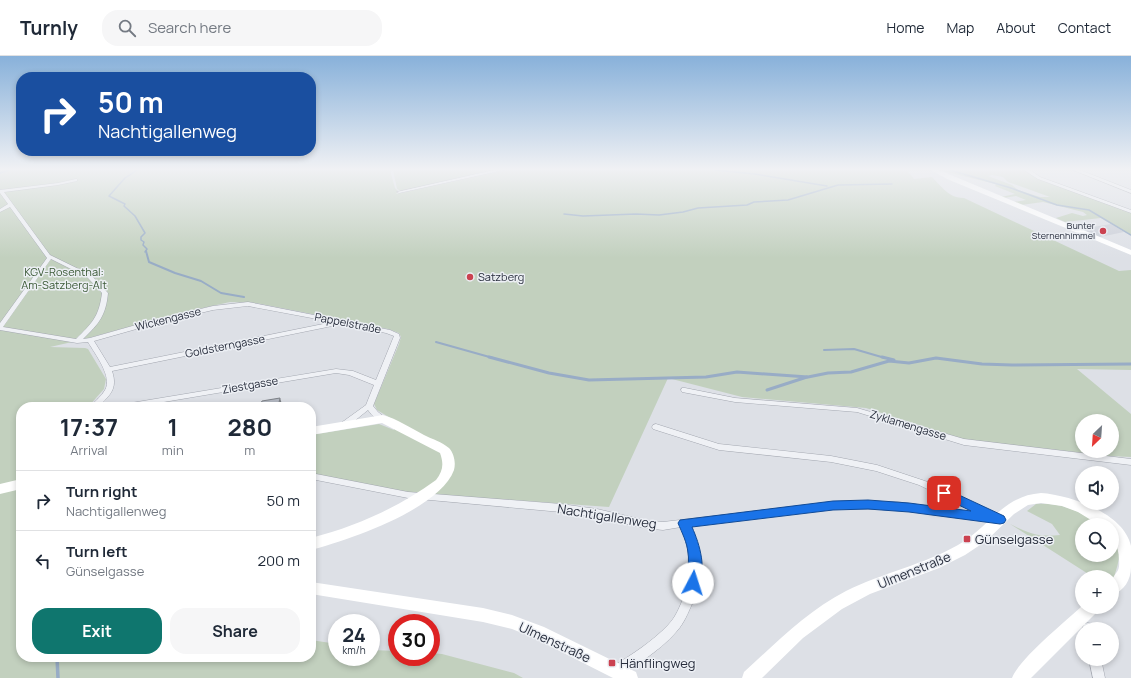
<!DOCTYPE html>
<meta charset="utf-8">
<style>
body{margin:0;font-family:Manrope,sans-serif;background:#f6f6f7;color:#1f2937;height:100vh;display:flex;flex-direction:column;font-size:15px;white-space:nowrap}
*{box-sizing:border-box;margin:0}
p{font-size:13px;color:#747a83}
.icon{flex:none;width:22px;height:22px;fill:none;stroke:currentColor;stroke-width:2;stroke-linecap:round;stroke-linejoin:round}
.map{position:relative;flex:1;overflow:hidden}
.drawer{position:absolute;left:16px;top:346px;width:300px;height:260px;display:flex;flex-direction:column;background:#fff;border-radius:16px;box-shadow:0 2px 6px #0003}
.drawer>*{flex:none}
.banner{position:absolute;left:16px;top:16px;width:300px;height:84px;border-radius:16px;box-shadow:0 2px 6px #0003;background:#1a4fa0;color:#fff;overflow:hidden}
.needle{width:26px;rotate:205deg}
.tools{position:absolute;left:1075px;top:358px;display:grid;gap:8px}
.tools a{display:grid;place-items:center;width:44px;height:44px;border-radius:50%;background:#fff;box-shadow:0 2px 6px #0003;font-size:20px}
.speed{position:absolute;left:328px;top:558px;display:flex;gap:8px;font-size:20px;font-weight:700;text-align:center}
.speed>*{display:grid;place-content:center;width:52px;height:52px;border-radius:50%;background:#fff;box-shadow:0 2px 6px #0003;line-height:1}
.speed small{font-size:10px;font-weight:400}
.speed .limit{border:6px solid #d22;background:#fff;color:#111}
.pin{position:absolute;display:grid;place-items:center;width:34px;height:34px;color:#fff;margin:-17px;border-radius:8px;box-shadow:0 2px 6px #0006}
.me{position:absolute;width:44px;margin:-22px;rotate:5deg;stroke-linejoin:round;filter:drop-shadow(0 0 3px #0008)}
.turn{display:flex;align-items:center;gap:14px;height:84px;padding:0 16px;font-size:18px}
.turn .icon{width:52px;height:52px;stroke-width:2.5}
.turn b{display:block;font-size:28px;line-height:34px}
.eta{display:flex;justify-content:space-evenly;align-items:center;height:68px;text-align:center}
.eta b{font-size:24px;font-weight:700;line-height:28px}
.cta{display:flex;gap:8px;margin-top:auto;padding:8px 16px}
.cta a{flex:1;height:46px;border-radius:16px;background:#0f766e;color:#fff;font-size:16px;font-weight:700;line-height:46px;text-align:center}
.cta a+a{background:#f6f6f7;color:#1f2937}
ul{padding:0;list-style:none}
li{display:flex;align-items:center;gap:12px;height:60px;padding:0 16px;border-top:1px solid #e0e1e3}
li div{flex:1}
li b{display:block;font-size:15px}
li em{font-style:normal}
header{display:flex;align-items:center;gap:24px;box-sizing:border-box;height:56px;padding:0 20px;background:#fff;border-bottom:1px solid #e0e1e3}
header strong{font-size:19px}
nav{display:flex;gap:22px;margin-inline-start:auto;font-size:14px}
.search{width:280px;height:36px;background:#f6f6f7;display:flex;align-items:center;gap:10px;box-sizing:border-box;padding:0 14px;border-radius:16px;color:#747a83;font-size:15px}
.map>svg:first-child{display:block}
.built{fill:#cbcfd8}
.green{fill:#c2d0be;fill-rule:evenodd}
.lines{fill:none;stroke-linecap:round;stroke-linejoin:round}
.stream-far3{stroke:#98acc6;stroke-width:1.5}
.stream-far2{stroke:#98acc6;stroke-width:2}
.stream-far1{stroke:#98acc6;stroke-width:3}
.stream{stroke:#98acc6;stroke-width:3.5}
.street-casing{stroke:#a3a7b0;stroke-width:1}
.street{fill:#eff1f5;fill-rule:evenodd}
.secondary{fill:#fff;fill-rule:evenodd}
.shaded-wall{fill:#7e8288}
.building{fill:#b4b9c3;stroke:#7e8288}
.route{fill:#1a73e8;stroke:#114b97}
.poi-dot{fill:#cb4250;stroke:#eceff4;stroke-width:1.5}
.labels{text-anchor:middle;stroke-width:3;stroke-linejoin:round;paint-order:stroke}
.far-poi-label{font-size:9px;fill:#272d3c;stroke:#eceff4;text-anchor:end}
.park-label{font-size:11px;fill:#395834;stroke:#eceff4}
.poi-label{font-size:11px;fill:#272d3c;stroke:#eceff4;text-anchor:start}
.street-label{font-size:11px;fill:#272d3c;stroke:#eceff4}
.near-street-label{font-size:13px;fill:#272d3c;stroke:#eceff4}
.near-poi-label{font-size:13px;fill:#272d3c;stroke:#eceff4;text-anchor:start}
</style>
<header>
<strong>Turnly</strong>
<div class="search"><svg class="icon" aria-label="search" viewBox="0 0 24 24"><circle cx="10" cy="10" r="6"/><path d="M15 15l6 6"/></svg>Search here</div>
<nav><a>Home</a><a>Map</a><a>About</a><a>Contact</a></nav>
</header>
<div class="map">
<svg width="1131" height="622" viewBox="0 0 1131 622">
<rect width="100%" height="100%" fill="#dde0e6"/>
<path class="built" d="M1111 168 1124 176 1100 181 1081 173Z"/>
<g class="green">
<path d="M0 114H390L395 132 399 136 396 138 507 114H907L914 123 932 121C942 131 949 142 964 142L1119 215 1131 214V314L1077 313 1131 358V401L1109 400 963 383 866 352 742 341 668 322 609 451 413 437 311 418V379L379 368 394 374 392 363 377 354 374 348 399 288 401 281 399 277 388 273 256 247 230 246 176 258 85 283 50 291 85 292 88 293 106 323 104 333 88 351H21V601H311V584L337 588V601H371V594L397 595V601H431V597L442 598 514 617 523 622H0ZM1082 365H1112V395H1082Z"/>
<path d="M393 114H498L487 115 401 135 397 133Z"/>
<path d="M939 114H1024L1039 123 1131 157V179L1101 162 1065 166 1056 162 1072 157 1083 160 1087 159 1083 156 1043 146 1021 149 1014 146 1026 144 1016 140 1003 142 1001 141 1015 138 995 130 996 129 995 128ZM992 119 1003 121 1008 126 1050 141H1040L1018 134 1012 129 988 120Z"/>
<path d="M1036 448C1063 446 1080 456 1102 469H1082V499H1112V479C1123 493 1119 506 1114 521L1112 522V521H1093L1010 468C1030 478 1038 481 1060 479L1052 468 1027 455Z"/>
</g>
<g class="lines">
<g class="stream-far3">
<path d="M137 114 125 122 109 140 125 148 124 150 135 160 145 177 141 181V184L144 186 143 189 147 193 145 196"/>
<path d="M715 114 755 118 827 130"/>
<path d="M950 114 1011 132 1057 149 1089 154 1131 179"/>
<path d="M0 117 9 114"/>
<path d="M564 158 583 160 636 158 659 159 683 156 698 152 747 149 754 146 788 144 838 129 892 128"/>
</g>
<g class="stream-far2">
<path d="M146 195 149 206 175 217 201 225 221 237 244 241"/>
<path d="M436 286 493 302"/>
<path d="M824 294 854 293 885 302"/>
</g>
<g class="stream-far1">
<path d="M489 301 549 317 589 324 706 321 737 316 808 321 828 317 851 316 889 305 909 307 936 302 982 308 1012 309 1131 308"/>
<path d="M882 301 894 304"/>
<path d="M767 334 807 321"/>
</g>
<path class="stream" d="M57 601 58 622"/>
<defs>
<g id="street">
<path d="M494 114H504L399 137 397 136Z"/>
<path d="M1024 114H1030L1040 121 1131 154V157L1038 123Z"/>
<path d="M1073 114H1080L1131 134V137Z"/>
<path d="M76 123H77V125L58 129 4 136 50 199 91 219 108 237C106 259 99 268 83 283L90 282 150 265 213 250 248 246 390 274 399 278 400 282 373 350 378 356 387 363 386 365C378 366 372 360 368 354L347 371H341L340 369 341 367 366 349 374 329 349 319 336 317 134 351H115L119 349 336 313 353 315 376 324 394 280 386 277 342 268 112 315C118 333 110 339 98 351H90C95 345 101 341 105 334 113 321 95 298 88 286L77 287 0 274V267L47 202 10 151 0 156V153L8 148 0 137V134L58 127ZM51 203 87 221 102 237C99 261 92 267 76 283L3 271ZM248 250 333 266 110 311 94 285 154 268 213 254Z"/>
<path d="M682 332H685L735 342 857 352 964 383 1131 403V409L964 389 857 356 735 346 682 336 681 334Z"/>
<path d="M656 368 719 388 831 400 877 409 925 425 995 457 996 459 1003 460 1005 463 1003 466 1000 467 898 454 833 452 690 470C702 497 702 521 692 548 688 557 684 567 677 575 668 586 656 595 645 603 636 609 626 617 616 621L612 619 610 615 612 611C631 599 652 586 668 569 676 561 680 550 684 540 691 516 691 495 681 471L663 474 644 472 597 461 561 456 408 442 311 423V417L408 436 561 448 597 453 644 464 663 466 833 446H898L975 456 919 429 876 415 831 406 719 394 653 373 652 371 653 369Z"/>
<path d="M1088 567 1092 568 1094 573H1082L1084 568Z"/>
<path d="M1089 603H1101L1105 622H1093Z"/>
</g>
</defs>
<use href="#street" class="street-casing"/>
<use href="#street" class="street"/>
<g class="secondary">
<path d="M931 114H939L1131 194V199L947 123Z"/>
<path d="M383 359C397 363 411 372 424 379 432 383 442 386 449 392 454 397 456 407 454 414 440 453 349 484 311 494V482C357 470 397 452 436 424 443 415 444 408 440 397L382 367 311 379V371Z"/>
<path d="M21 423V433L0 438V428Z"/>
<path d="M1041 437C1070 439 1124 457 1131 490 1131 496 1131 505 1131 511 1131 524 1124 535 1112 539 1112 535 1111 527 1112 524 1117 514 1120 516 1119 503 1119 490 1112 483 1112 469H1099L1078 456 1062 450 1041 447 1028 449 1014 458 986 485 965 499 939 512 870 538 842 553 803 582 762 622H742L744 616C776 587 807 555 846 535 882 517 923 509 958 489 990 471 1002 440 1041 437Z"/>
<path d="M311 526 483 552 512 559 544 571 636 616 638 622H613L532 581 512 573 483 566 311 538Z"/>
<path d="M1082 550 1100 551 1097 556 1031 622H1012C1020 602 1064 567 1082 550Z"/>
</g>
</g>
<path class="shaded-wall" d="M280 342 283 351H278Z"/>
<path class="building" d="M280 342 278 351H256L260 349 262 345Z"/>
<linearGradient id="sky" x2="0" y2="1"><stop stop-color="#88b1da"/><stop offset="0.56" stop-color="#f0f1f4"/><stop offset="1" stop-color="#f0f1f4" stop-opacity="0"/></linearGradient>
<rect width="1131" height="202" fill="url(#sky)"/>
<path class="route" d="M944 432 1004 460 1006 464 1004 467 1000 468 909 456 868 453 833 454 692 471C700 489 707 513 698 532L693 533 688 532C685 523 690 507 688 497 687 486 682 477 678 467L680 464 833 445 868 444 909 447 971 455 940 440 938 437 940 434Z"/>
<g class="poi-dot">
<circle cx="1103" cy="175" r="4"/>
<circle cx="470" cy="221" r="4"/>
<rect x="963" y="479" width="8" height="8" rx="2"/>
<rect x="608" y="603" width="8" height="8" rx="2"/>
</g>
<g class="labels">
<g class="far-poi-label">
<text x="1095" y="173">Bunter<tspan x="1095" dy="10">Sternenhimmel</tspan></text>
</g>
<g class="park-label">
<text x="64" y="220">KGV-Rosenthal:<tspan x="64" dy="13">Am-Satzberg-Alt</tspan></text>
</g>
<g class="poi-label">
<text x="478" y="225">Satzberg</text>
</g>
<g class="street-label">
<text transform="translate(168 263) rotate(-14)" y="4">Wickengasse</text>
<text transform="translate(348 267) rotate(11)" y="4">Pappelstraße</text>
<text transform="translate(225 290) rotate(-11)" y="4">Goldsterngasse</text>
<text transform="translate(250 329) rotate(-10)" y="4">Ziestgasse</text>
<text transform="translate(908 369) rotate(17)" y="4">Zyklamengasse</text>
</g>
<g class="near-street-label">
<text transform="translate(607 460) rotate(9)" y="5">Nachtigallenweg</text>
<text transform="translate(914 514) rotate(-22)" y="5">Ulmenstraße</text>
<text transform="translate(555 586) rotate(25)" y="5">Ulmenstraße</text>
</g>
<g class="near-poi-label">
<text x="975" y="488">Günselgasse</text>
<text x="620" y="612">Hänflingweg</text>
</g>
</g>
</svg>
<div class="tools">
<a><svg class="needle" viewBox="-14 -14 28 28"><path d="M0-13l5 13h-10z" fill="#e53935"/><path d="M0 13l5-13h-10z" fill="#747a83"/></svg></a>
<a><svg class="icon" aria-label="sound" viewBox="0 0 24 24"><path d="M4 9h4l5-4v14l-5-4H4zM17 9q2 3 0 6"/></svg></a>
<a><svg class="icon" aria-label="search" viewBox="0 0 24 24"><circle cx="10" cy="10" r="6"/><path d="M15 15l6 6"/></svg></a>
<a>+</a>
<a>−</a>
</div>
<div class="speed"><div>24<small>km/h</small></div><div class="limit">30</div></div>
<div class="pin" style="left:944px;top:437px;background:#d93025"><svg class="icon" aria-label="arrive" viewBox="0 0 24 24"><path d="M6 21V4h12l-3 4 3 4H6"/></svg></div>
<svg class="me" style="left:693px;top:527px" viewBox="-20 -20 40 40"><circle r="19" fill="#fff"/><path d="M0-13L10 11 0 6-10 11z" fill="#1a73e8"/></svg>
<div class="banner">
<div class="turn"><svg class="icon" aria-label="right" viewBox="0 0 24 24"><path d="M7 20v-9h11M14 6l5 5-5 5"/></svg><div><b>50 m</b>Nachtigallenweg</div></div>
</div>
<section class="drawer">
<div class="eta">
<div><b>17:37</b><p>Arrival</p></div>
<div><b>1</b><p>min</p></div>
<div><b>280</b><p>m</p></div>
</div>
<ul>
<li><svg class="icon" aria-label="right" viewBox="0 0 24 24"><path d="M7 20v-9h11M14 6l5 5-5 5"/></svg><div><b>Turn right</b><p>Nachtigallenweg</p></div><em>50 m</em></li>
<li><svg class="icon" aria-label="left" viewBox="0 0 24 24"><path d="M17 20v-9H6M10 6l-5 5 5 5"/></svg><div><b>Turn left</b><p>Günselgasse</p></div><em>200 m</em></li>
</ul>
<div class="cta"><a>Exit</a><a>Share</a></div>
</section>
</div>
